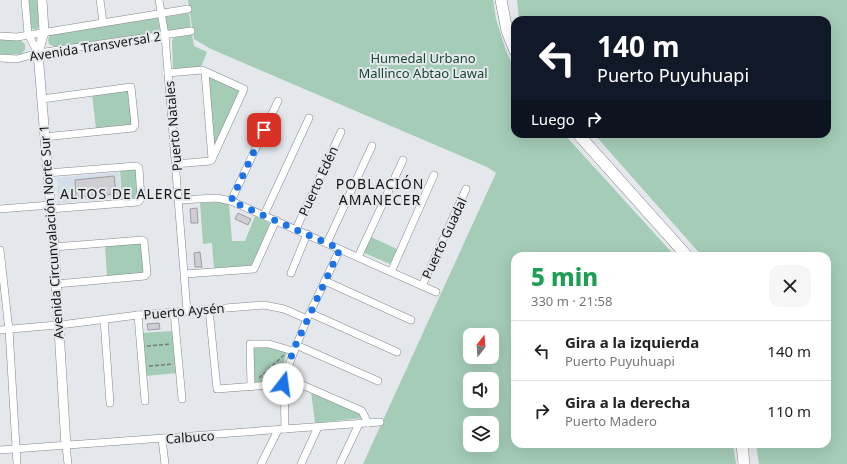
<!DOCTYPE html>
<html lang="es">
<meta charset="utf-8">
<style>
body{margin:0;font-family:"Noto Sans",sans-serif;background:#f6f6f6;color:#222;height:100vh;display:flex;flex-direction:column;font-size:15px;white-space:nowrap}
*{box-sizing:border-box;margin:0}
p{font-size:13px;color:#767676}
.icon{flex:none;width:22px;height:22px;fill:none;stroke:currentColor;stroke-width:2;stroke-linecap:round;stroke-linejoin:round}
.map{position:relative;flex:1;overflow:hidden}
.details{position:absolute;left:511px;top:252px;width:320px;height:196px;display:flex;flex-direction:column;background:#fff;border-radius:12px;box-shadow:0 4px 16px #0002}
.details>*{flex:none}
.hud{position:absolute;left:511px;top:16px;width:320px;height:122px;border-radius:12px;box-shadow:0 4px 16px #0002;background:#111827;color:#fff;overflow:hidden}
.needle{width:26px;rotate:17deg}
.controls{position:absolute;left:463px;top:328px;display:grid;gap:8px}
.controls a{display:grid;place-items:center;width:36px;height:36px;border-radius:8px;background:#fff;box-shadow:0 4px 16px #0002;font-size:20px}
.pin{position:absolute;display:grid;place-items:center;width:34px;height:34px;color:#fff;margin:-17px;border-radius:8px;box-shadow:0 2px 6px #0006}
.me{position:absolute;width:44px;margin:-22px;rotate:15deg;stroke-linejoin:round;filter:drop-shadow(0 0 3px #0008)}
.turn{display:flex;align-items:center;gap:14px;height:84px;padding:0 20px;font-size:18px}
.turn .icon{width:52px;height:52px;stroke-width:2.5}
.turn b{display:block;font-size:28px;line-height:34px}
.then{display:flex;align-items:center;height:38px;padding:0 20px;background:#0003;gap:8px;font-size:15px}
.round{display:grid;place-items:center;flex:none;width:42px;height:42px;border-radius:12px;background:#f6f6f6}
.summary{display:flex;align-items:center;justify-content:space-between;height:68px;padding:0 20px}
h1{font-size:24px;font-weight:800;line-height:30px;color:#1e9e55}
ul{padding:0;list-style:none}
li{display:flex;align-items:center;gap:12px;height:60px;padding:0 20px;border-top:1px solid #e0e0e0}
li div{flex:1}
li b{display:block;font-size:15px}
li em{font-style:normal}
.map>svg:first-child{display:block}
.built{fill:#d4dee8}
.green{fill:#a4ccb7;fill-rule:evenodd}
.building{fill:#cfced3;stroke:#9d9ca0}
.lines{fill:none;stroke-linecap:round;stroke-linejoin:round}
.minor-casing{stroke:#84878b;stroke-width:8}
.tertiary-casing{stroke:#84878b;stroke-width:10}
.secondary-casing{stroke:#84878b;stroke-width:12}
.path{stroke:#777a7c;stroke-width:1.5;stroke-dasharray:4 2;stroke-linecap:butt}
.minor{stroke:#fff;stroke-width:7}
.tertiary{stroke:#fff;stroke-width:9}
.secondary{stroke:#fff;stroke-width:11}
.route{stroke:#1a73e8;stroke-width:7;stroke-dasharray:0 12.6}
.labels{text-anchor:middle;stroke-width:4;stroke-linejoin:round;paint-order:stroke}
.street-label{font-size:13px;fill:#131516;stroke:#e4e8ec}
.park-label{font-size:13px;fill:#194632;stroke:#e4e8ec}
.neighbourhood-label{font-size:14px;letter-spacing:1px;fill:#131516;stroke:#e4e8ec}
</style>
<div class="map">
<svg width="847" height="464" viewBox="0 0 847 464">
<rect width="100%" height="100%" fill="#e4e8ec"/>
<path class="built" d="M119 172 121 197 58 203 57 178Z"/>
<g class="green">
<path d="M29 0H38L39 27 36 30 31 28Z"/>
<path d="M188 0H493L496 19 506 51 515 70V134H564L675 256H515V444H733L736 464H363L496 173 487 167 211 49 194 39ZM470 335H492V357H470ZM470 379H492V401H470ZM470 423H492V445H470Z"/>
<path d="M517 0H847V464H759L756 444H827V256H702L594 134H827V20H519Z"/>
<path d="M189 13 191 27 167 31 165 17Z"/>
<path d="M158 18 160 32 55 47 49 44 48 40 50 34 54 33Z"/>
<path d="M192 35 194 46 207 52 201 67 173 69 172 40 175 37Z"/>
<path d="M0 40H20L25 44V50L21 54 0 55Z"/>
<path d="M209 77 241 91 216 145H214L212 143 208 79Z"/>
<path d="M129 90 132 125 96 129 92 94Z"/>
<path d="M133 168 136 170 138 199 122 201 120 169Z"/>
<path d="M220 202 229 204 232 241H245L255 216 270 223 252 267 214 270 212 243 203 244 200 203Z"/>
<path d="M371 237 397 249 390 264 364 253Z"/>
<path d="M142 243 144 273 107 277 105 245Z"/>
<path d="M173 331 177 373 146 376 142 333Z"/>
<path d="M260 345 287 352 278 382 254 384 251 347Z"/>
<path d="M311 391 358 411 362 418 315 423Z"/>
</g>
<g class="building">
<path d="M114 176 116 194 76 197 75 180Z"/>
<path d="M197 208 198 223H191L190 209Z"/>
<path d="M238 213 251 219 248 225 235 219Z"/>
<path d="M200 252 202 267H195L194 253Z"/>
<path d="M159 323 160 329 148 330 147 324Z"/>
</g>
<g class="lines">
<defs>
<g id="minor">
<path d="M25 0 28 34 38 53"/>
<path d="M100 0 103 22"/>
<path d="M159 0 165 35 187 311"/>
<path d="M0 36 17 37 188 9"/>
<path d="M0 58 17 59 38 53 191 31"/>
<path d="M205 72 212 159"/>
<path d="M168 73 202 70 244 89 212 159 210 161 176 164"/>
<path d="M42 99 131 87 135 125 133 128 44 137"/>
<path d="M47 173 136 166 139 168 141 199 138 202 50 209"/>
<path d="M179 200 217 198 231 201 436 292"/>
<path d="M231 201 278 101"/>
<path d="M0 209 50 205"/>
<path d="M264 215 309 118"/>
<path d="M296 229 341 132"/>
<path d="M327 243 372 146"/>
<path d="M54 247 142 240 144 241 147 273 145 276 56 284"/>
<path d="M0 250 9 330 17 464"/>
<path d="M358 257 403 160"/>
<path d="M391 272 434 175"/>
<path d="M291 273 307 234"/>
<path d="M185 274 254 269 276 220"/>
<path d="M325 281 411 320"/>
<path d="M422 286 466 189"/>
<path d="M209 309 217 389 283 384"/>
<path d="M174 312 182 399"/>
<path d="M310 313 397 352"/>
<path d="M138 315 145 401"/>
<path d="M104 319 110 403"/>
<path d="M0 330 68 324 138 315 264 305 284 309 307 319"/>
<path d="M296 345 378 381"/>
<path d="M284 377 362 411 368 423"/>
<path d="M251 387 250 344H269L293 351"/>
<path d="M285 429 284 377 307 319 340 249"/>
<path d="M162 439 165 464"/>
<path d="M66 446 68 464"/>
<path d="M0 450 380 422"/>
<path d="M261 464 278 430"/>
<path d="M301 464 318 427"/>
<path d="M340 464 359 424"/>
</g>
<path id="tertiary" d="M42 0 44 31 38 53 54 247 66 446"/>
<g id="secondary">
<path d="M501 0 507 31 515 51"/>
<path d="M578 134 687 256"/>
<path d="M742 444 744 464"/>
</g>
</defs>
<use href="#minor" class="minor-casing"/>
<use href="#tertiary" class="tertiary-casing"/>
<use href="#secondary" class="secondary-casing"/>
<g class="path">
<path d="M147 346 171 344"/>
<path d="M149 366 173 364"/>
<path d="M259 378 284 355"/>
</g>
<use href="#minor" class="minor"/>
<use href="#tertiary" class="tertiary"/>
<use href="#secondary" class="secondary"/>
</g>
<g class="lines">
<path class="route" d="M264 130 231 201 340 249 293 351 283 384"/>
</g>
<g class="labels">
<g class="street-label">
<text transform="translate(95 46) rotate(-9)" y="5">Avenida Transversal 2</text>
<text transform="translate(173 126) rotate(-95)" y="5">Puerto Natales</text>
<text transform="translate(318 181) rotate(-65)" y="5">Puerto Edén</text>
<text transform="translate(51 232) rotate(-94)" y="5">Avenida Circunvalación Norte Sur 1</text>
<text transform="translate(444 238) rotate(-65)" y="5">Puerto Guadal</text>
<text transform="translate(184 311) rotate(-5)" y="5">Puerto Aysén</text>
<text transform="translate(190 437) rotate(-4)" y="5">Calbuco</text>
</g>
<g class="park-label">
<text x="423" y="63">Humedal Urbano<tspan x="423" dy="15">Mallinco Abtao Lawal</tspan></text>
</g>
<g class="neighbourhood-label">
<text x="380" y="189">POBLACIÓN<tspan x="380" dy="16">AMANECER</tspan></text>
<text x="126" y="199">ALTOS DE ALERCE</text>
</g>
</g>
</svg>
<div class="controls">
<a><svg class="needle" viewBox="-14 -14 28 28"><path d="M0-13l5 13h-10z" fill="#e53935"/><path d="M0 13l5-13h-10z" fill="#767676"/></svg></a>
<a><svg class="icon" aria-label="sound" viewBox="0 0 24 24"><path d="M4 9h4l5-4v14l-5-4H4zM17 9q2 3 0 6"/></svg></a>
<a><svg class="icon" aria-label="layers" viewBox="0 0 24 24"><path d="M12 4l9 5-9 5-9-5zM3 14l9 5 9-5"/></svg></a>
</div>
<div class="pin" style="left:264px;top:130px;background:#d93025"><svg class="icon" aria-label="arrive" viewBox="0 0 24 24"><path d="M6 21V4h12l-3 4 3 4H6"/></svg></div>
<svg class="me" style="left:283px;top:384px" viewBox="-20 -20 40 40"><circle r="19" fill="#fff"/><path d="M0-13L10 11 0 6-10 11z" fill="#1a73e8"/></svg>
<div class="hud">
<div class="turn"><svg class="icon" aria-label="left" viewBox="0 0 24 24"><path d="M17 20v-9H6M10 6l-5 5 5 5"/></svg><div><b>140 m</b>Puerto Puyuhuapi</div></div>
<div class="then">Luego<svg class="icon" aria-label="right" viewBox="0 0 24 24"><path d="M7 20v-9h11M14 6l5 5-5 5"/></svg></div>
</div>
<section class="details">
<div class="summary"><div><h1>5 min</h1><p>330 m · 21:58</p></div><a class="round"><svg class="icon" aria-label="close" viewBox="0 0 24 24"><path d="M6 6l12 12M18 6L6 18"/></svg></a></div>
<ul>
<li><svg class="icon" aria-label="left" viewBox="0 0 24 24"><path d="M17 20v-9H6M10 6l-5 5 5 5"/></svg><div><b>Gira a la izquierda</b><p>Puerto Puyuhuapi</p></div><em>140 m</em></li>
<li><svg class="icon" aria-label="right" viewBox="0 0 24 24"><path d="M7 20v-9h11M14 6l5 5-5 5"/></svg><div><b>Gira a la derecha</b><p>Puerto Madero</p></div><em>110 m</em></li>
</ul>
</section>
</div>
